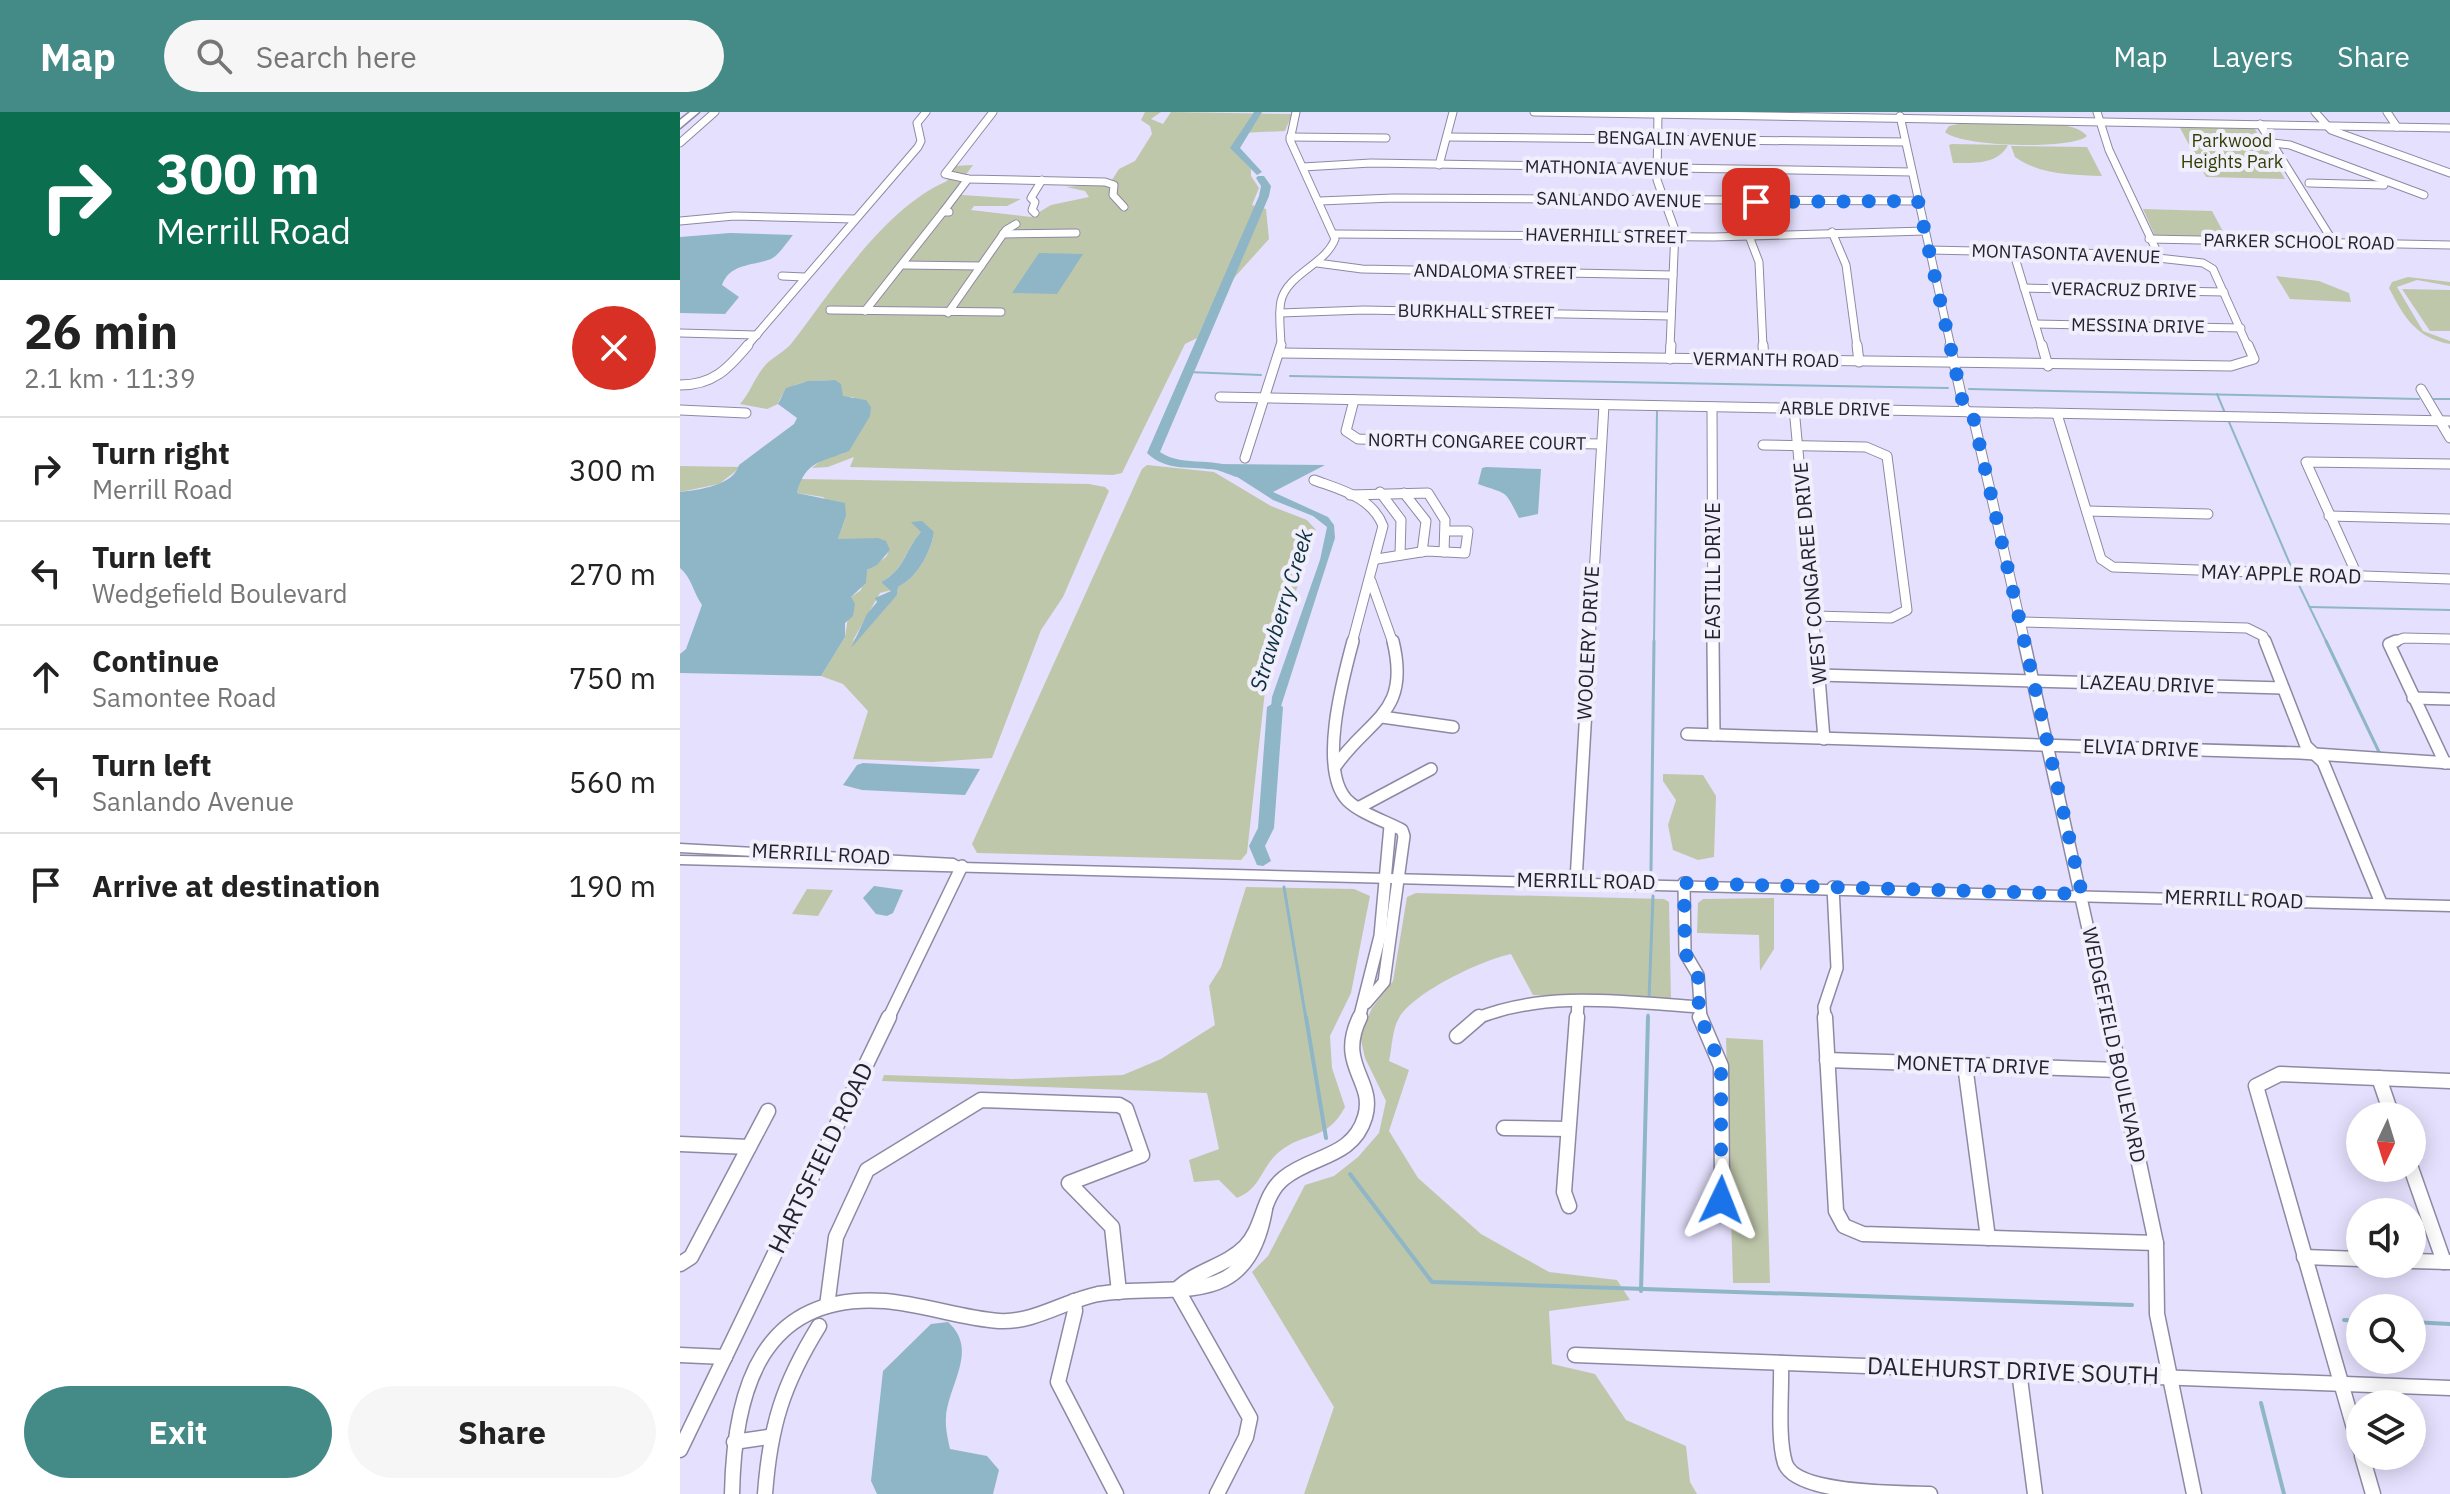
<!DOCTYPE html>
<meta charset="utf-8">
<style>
body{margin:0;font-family:"IBM Plex Sans",sans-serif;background:#f6f6f6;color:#222;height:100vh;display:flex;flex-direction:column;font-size:30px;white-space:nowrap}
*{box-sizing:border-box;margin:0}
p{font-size:26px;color:#767676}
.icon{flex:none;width:44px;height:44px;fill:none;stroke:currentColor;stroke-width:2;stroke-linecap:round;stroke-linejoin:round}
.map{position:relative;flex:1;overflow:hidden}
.drawer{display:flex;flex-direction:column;background:#fff;width:680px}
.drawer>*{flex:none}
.banner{background:#0b6e4f;color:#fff;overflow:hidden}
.needle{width:52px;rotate:184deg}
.controls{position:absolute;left:1666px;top:990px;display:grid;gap:16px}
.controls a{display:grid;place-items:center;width:80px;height:80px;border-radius:50%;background:#fff;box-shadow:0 4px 20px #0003;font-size:40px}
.pin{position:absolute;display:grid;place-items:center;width:68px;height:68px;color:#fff;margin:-34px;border-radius:16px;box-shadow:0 4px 12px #0006}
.me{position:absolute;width:88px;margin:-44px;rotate:2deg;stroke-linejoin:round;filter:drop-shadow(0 0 6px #0008)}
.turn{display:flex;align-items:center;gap:28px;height:168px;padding:0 24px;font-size:36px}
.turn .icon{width:104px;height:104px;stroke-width:2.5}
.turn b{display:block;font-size:56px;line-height:68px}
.round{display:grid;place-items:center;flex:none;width:84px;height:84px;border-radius:42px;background:#f6f6f6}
.summary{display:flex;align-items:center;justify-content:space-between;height:136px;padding:0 24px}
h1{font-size:48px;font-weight:700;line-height:60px}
.cta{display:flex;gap:16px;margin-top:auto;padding:16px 24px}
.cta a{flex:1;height:92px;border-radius:48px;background:#448b88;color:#fff;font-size:32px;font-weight:700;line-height:92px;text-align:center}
.cta a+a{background:#f6f6f6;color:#222}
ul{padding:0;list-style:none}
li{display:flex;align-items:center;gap:24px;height:104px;padding:0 24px;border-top:2px solid #e0e0e0}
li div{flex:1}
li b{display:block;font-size:30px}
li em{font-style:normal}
header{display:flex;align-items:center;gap:48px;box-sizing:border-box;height:112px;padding:0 40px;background:#448b88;color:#fff}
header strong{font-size:38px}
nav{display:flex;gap:44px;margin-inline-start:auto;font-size:28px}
.search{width:560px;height:72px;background:#f6f6f6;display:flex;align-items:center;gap:20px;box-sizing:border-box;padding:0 28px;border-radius:44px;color:#767676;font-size:30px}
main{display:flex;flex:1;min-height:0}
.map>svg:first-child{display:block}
.green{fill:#bfc7ab;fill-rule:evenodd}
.water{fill:#8eb6c7}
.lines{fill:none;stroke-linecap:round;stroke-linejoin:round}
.stream-far2{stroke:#8eb6c7;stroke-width:2}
.stream-far1{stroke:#8eb6c7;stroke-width:3}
.stream{stroke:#8eb6c7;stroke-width:4}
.river{fill:#8eb6c7;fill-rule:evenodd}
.minor-far3-casing{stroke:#8e89a3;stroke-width:9}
.minor-far2-casing{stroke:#8e89a3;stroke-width:11}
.minor-far1-casing{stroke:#8e89a3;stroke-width:14}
.minor-casing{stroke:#8e89a3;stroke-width:17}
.major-casing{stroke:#8e89a3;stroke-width:3}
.highway-casing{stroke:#8e89a3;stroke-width:3}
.minor-far3{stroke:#fff;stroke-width:7}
.minor-far2{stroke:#fff;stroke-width:9}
.minor-far1{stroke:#fff;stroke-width:11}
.minor{stroke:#fff;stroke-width:14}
.major{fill:#fff;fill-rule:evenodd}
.highway{fill:#fff;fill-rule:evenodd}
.route{stroke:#1a73e8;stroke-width:14;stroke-dasharray:0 25.2}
.labels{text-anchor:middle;stroke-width:8;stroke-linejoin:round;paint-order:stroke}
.far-street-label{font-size:18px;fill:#24222d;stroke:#f1effb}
.far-park-label{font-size:18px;fill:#333e02;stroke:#f1effb}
.street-label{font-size:20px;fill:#24222d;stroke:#f1effb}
.water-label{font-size:22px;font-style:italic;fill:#0b303d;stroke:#f1effb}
.near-street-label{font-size:24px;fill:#24222d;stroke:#f1effb}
</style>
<header>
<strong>Map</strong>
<div class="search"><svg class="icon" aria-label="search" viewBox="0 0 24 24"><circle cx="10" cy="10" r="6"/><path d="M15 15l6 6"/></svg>Search here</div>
<nav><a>Map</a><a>Layers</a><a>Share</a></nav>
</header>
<main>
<section class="drawer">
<div class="banner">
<div class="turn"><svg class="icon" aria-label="right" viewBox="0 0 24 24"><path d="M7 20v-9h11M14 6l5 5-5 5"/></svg><div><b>300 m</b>Merrill Road</div></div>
</div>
<div class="summary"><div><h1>26 min</h1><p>2.1 km · 11:39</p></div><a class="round" style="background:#d93025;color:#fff"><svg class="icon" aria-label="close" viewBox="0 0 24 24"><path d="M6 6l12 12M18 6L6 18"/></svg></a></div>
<ul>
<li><svg class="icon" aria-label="right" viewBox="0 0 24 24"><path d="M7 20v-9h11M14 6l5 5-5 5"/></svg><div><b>Turn right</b><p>Merrill Road</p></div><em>300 m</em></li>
<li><svg class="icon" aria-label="left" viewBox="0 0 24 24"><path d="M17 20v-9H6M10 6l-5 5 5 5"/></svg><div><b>Turn left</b><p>Wedgefield Boulevard</p></div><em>270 m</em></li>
<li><svg class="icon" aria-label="ahead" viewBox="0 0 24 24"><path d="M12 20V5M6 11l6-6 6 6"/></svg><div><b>Continue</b><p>Samontee Road</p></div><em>750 m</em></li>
<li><svg class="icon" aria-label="left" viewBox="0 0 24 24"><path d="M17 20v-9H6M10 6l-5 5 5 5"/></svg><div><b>Turn left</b><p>Sanlando Avenue</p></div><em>560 m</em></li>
<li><svg class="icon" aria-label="arrive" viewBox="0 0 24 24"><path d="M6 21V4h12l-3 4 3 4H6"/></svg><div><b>Arrive at destination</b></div><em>190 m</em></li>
</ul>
<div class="cta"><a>Exit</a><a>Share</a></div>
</section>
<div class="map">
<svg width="1770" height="1382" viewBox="0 0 1770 1382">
<rect width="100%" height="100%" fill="#e5e0fd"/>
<g class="green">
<path d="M465 0H481L471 7 483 12 491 0 612 2 605 19 561 21 553 38 571 57V64L579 76 572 93 586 97 589 127 534 188 517 226 505 232 442 361 433 363 170 355 174 345 148 355 132 356 148 343 163 342 174 285H163L155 268C133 269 106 267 98 292L87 297 60 292C70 281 74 267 83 256 90 246 103 241 111 232 153 178 203 97 267 69L273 54 293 53 279 72 282 83 341 87 327 94H294L291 98 351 105 371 93 409 85 405 79 386 75 430 71 439 57 455 49 472 22 470 14 461 8Z"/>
<path d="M1287 10C1313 11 1393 4 1407 24 1393 38 1280 35 1265 20L1269 14Z"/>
<path d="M1498 12 1573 14 1605 67 1526 65Z"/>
<path d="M1272 32 1328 33C1318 53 1293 51 1273 51L1269 33Z"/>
<path d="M1331 34 1407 35 1422 64C1392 63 1360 63 1335 45Z"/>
<path d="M1463 97 1532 99 1546 125 1475 124Z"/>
<path d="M1596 164 1639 169 1669 181 1671 190 1610 187Z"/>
<path d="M1728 165 1770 170V174L1737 168 1717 175 1743 219 1770 229V232C1736 226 1724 205 1709 176L1712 170Z"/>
<path d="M1722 177 1770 178V219H1750Z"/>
<path d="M467 353 534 360 591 394 627 408 636 418 586 570 567 741 561 748 297 741 292 732 462 357Z"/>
<path d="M0 354 61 355 39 372 0 380Z"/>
<path d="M121 367 409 372 425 375 429 379 383 485 361 518 312 646 252 650 173 647 188 599 163 572 141 564 165 525 171 485 181 478 186 459 206 445 210 437 158 427 166 404 143 385 117 381ZM232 410 254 420C251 440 237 466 218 475L217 483 172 530 200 481 212 478 201 470C224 459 225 437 242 419Z"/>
<path d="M983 662 1023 663 1036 684 1034 745 1018 748 993 738 988 713 996 688 983 669Z"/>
<path d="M566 775 674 777 690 784 671 881 650 924 652 956 665 995C647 1030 624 1019 599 1040 581 1055 581 1077 557 1086L539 1068 514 1070 509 1048 539 1037 527 981 202 969 204 963 333 967 443 963 481 947 535 913 529 874 541 855Z"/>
<path d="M127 777 153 778 138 804 112 802Z"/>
<path d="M736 781 984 787 989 790 991 888 853 883 831 842C802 848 734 880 719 906 712 917 712 937 709 949L729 958 709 1019 738 1066 801 1122 869 1160 937 1168 950 1188 869 1199 872 1252 915 1262 946 1308 1006 1334 1010 1370 1017 1382H624L654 1295 572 1160 588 1144 625 1073 654 1064 678 1045 699 1021 706 989 685 946 680 924 692 896 713 869 727 785Z"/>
<path d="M1094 786V837L1080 859 1079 823 1017 821 1018 791 1023 787Z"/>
<path d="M1046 926 1083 928 1090 1171H1053Z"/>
</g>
<g class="water">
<path d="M50 121 113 123C107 130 99 143 91 147 73 154 50 151 42 173L59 185 45 202 0 201V125Z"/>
<path d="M359 141 403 142 377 182 332 181Z"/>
<path d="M155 268 161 272 163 284 186 288 191 295 190 304 169 339C143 350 125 348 117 381L165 391 166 404 158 427 198 426 206 429 210 438 197 453 187 458 186 471 171 485 175 492 173 504 165 511V525L141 564 0 561V542L6 537 22 493C13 480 12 466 0 456V380C19 378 54 373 59 353L114 312 117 306 98 292 106 276 128 269Z"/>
<path d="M537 352 645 353 593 380 648 405 654 413 655 426 594 616 590 607 592 585 640 448 647 415 633 404 593 388Z"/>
<path d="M806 355 861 357 858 402 839 406C824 377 829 383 798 372L802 356Z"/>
<path d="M242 409 254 420C251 440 237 466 218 475L217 483 171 536 187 502 197 490 195 486 211 479 201 470C224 459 225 438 241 420L231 410Z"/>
<path d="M183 651 300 657 285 683 182 678 163 673 177 653Z"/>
<path d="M194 774 223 778 213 801 207 804 196 802 183 786Z"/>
<path d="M268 1210C299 1238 269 1271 266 1305 265 1316 268 1327 270 1337L307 1344 319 1358 313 1382H197L191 1369 203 1259 251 1212Z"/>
</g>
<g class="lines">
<g class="stream-far2">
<path d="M508 260 581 263"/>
<path d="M610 264 1268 276"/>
<path d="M1289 277 1739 287"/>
<path d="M1537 282 1545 301"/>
<path d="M1754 287H1770"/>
<path d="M1549 310 1613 459"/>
<path d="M1617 469 1647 531"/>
<path d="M1630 495 1770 498"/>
<path d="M974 531 977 299"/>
</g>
<g class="stream-far1">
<path d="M1646 529 1700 642"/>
<path d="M971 758 974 529"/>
<path d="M604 775 626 907"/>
<path d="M969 887 973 784"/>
<path d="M968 907V903"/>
</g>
<g class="stream">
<path d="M626 905 646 1026"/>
<path d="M670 1062 752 1170 1452 1193"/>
<path d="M961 1179 968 905"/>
<path d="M1664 1208 1680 1209"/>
<path d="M1732 1210 1770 1212"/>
<path d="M1581 1291 1604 1382"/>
</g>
<g class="river">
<path d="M574 0H582L560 36 582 60 577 63 550 36Z"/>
<path d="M578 64H584L591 74 589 84 480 340C504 357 539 342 562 361L556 365C550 363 544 360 537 358 512 354 486 360 467 341L579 84 581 74 576 66Z"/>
<path d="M595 590 603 595 594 716 585 734 591 749 583 754 577 753 569 734 578 716 587 595Z"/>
</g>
<defs>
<g id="minor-far3">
<path d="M313 0 265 62 288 67 425 70 434 73 433 83 444 95"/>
<path d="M854 0 1770 16"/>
<path d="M978 0 977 68 995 118 990 235"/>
<path d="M1417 0 1429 38 1480 146"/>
<path d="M1635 0 1651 18 1770 61"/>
<path d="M1707 0 1717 15"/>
<path d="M1220 4 1271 235"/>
<path d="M1580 12 1654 131"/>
<path d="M610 25 706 26"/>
<path d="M768 25 1225 30"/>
<path d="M0 31 35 0"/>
<path d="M1593 31 1610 33 1744 83"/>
<path d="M759 53 773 0"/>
<path d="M623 55 691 51 1232 60"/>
<path d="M1629 71 1704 73"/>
<path d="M640 89 713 86 1238 89"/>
<path d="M269 100H263L288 67"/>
<path d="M355 101 352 98 355 90 351 86 362 68"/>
<path d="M0 109 54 104 174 107"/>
<path d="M1152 120 1166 153 1177 235"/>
<path d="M323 122 396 121"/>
<path d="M655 122 1034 125 1245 119"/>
<path d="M1069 124 1079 150 1083 235"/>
<path d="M1469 127 1770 133"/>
<path d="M1249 138 1442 142 1523 151 1533 157 1568 235"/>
<path d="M1333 139 1362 235"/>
<path d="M637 151 682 157 993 163"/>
<path d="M222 153 301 154"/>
<path d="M102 164 124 165"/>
<path d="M1344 176 1544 180"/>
<path d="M150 198 321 200"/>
<path d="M185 199 263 100"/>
<path d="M268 201 326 118 336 112"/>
<path d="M600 201 684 198 991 204"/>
<path d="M1355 212 1561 216"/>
<path d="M0 221 77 223"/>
<path d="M66 235 238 35 241 29 237 11 246 0"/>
<path d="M601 235C601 221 598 203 601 189 607 162 645 153 655 127L610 28 616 0"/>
</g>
<g id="minor-far2">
<path d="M1083 233 1084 248"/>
<path d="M1177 233 1179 250"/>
<path d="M1270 233 1284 296 1293 304 1345 531"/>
<path d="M1362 233 1368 254"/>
<path d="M601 241 1551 254 1574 247 1568 233"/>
<path d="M990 247 991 233"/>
<path d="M0 273C33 273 48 257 68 233"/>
<path d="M1741 277 1770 326"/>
<path d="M540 285 1770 309"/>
<path d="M674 288 666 319 678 327 921 332"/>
<path d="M1032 295 1033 531"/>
<path d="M1114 296 1136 531"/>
<path d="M0 298 66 301"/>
<path d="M1377 302 1421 447 1433 455 1770 467"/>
<path d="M1083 333 1186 335 1207 344 1227 498 1211 506 1134 504"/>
<path d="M565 346 601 233"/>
<path d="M634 368C661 378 692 385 703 414L672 531"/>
<path d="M700 380 721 408 720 443"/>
<path d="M724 381 746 409 742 440"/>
<path d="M670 383 748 381 765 408 764 440"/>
<path d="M1407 399 1528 402"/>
<path d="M1649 404 1770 407"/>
<path d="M697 447 747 439 785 441 788 419H767"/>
<path d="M1678 465 1626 350 1770 352"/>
<path d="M691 469 713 531"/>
<path d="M1340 510 1567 516 1583 524 1586 531"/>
<path d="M910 531 924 293"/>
<path d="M1711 531 1724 526 1770 527"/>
</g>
<g id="minor-far1">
<path d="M673 529C663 566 638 657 667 688 680 701 705 709 722 718L724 724 704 870 686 891"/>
<path d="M1033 529 1034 623"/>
<path d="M1136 529 1144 627"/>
<path d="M1344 529 1428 907"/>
<path d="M1585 529 1626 634 1643 650 1701 791"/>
<path d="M1716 529 1709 532 1765 651"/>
<path d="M1138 563 1603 576"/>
<path d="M1733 586 1770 587"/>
<path d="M702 605 773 615"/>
<path d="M1007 622 1620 641 1770 651"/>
<path d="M655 655C688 606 731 603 713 529"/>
<path d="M678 696 751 657"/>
<path d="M896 769 910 529"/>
<path d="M1004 771 1005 841 1018 863 1021 907"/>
<path d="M208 907 282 754"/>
<path d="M679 907 700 824 710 714"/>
<path d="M795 907C865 878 944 890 1019 895"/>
<path d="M897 907 898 890"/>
<path d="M1145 907 1144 895 1157 856 1153 775"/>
</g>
<g id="minor">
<path d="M1020 905 1041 954 1042 1075 1041 1088 1031 1100"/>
<path d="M1145 905 1156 1099 1164 1114 1183 1122 1476 1131"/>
<path d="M1428 905 1476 1131 1477 1202 1514 1382"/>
<path d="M777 924 799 905"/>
<path d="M1147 948 1439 958"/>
<path d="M1285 953 1308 1126"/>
<path d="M1699 966 1712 1004"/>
<path d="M824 1016 888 1017"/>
<path d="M0 1032 69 1035"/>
<path d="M1731 1056 1764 1150"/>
<path d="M889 1094 884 1080 897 905"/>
<path d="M1624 1145 1680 1147"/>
<path d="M1732 1149 1769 1150"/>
<path d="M0 1152 11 1145 88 999"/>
<path d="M497 1177C517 1158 546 1154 565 1135 584 1116 582 1083 604 1066 632 1043 673 1046 685 1005 696 968 656 954 680 905"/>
<path d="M497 1177 570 1306 566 1325 537 1382"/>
<path d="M394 1189 395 1199 378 1270 436 1382"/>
<path d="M147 1194 156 1125 187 1058 301 988 439 993 446 997 462 1043 389 1071 432 1115 439 1180"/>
<path d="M0 1243 45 1245"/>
<path d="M895 1243 1770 1276"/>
<path d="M1101 1251C1102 1279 1097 1325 1105 1351 1115 1382 1216 1381 1250 1382"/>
<path d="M1339 1259 1355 1382"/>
<path d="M54 1330 88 1325"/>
<path d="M1680 1337 1576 974 1600 962 1770 969"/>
<path d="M0 1338 209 905"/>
<path d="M1682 1344 1693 1382"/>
<path d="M52 1382C54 1278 81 1180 205 1189 243 1192 280 1206 319 1209 354 1211 384 1189 418 1182 494 1169 567 1203 585 1097"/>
<path d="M85 1382C90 1314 103 1272 139 1214"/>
</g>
<path id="major" d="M0 732 274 747 281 751 1770 789V799L0 752V744L110 746 0 740Z"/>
<path id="highway" d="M10 0H19L0 16V8Z"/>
</defs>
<use href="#minor-far3" class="minor-far3-casing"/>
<use href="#minor-far2" class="minor-far2-casing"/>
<use href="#minor-far1" class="minor-far1-casing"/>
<use href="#minor" class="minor-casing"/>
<use href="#major" class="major-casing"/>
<use href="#highway" class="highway-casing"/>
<use href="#minor-far3" class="minor-far3"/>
<use href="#minor-far2" class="minor-far2"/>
<use href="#minor-far1" class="minor-far1"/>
<use href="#minor" class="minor"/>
<use href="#major" class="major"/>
<use href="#highway" class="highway"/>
</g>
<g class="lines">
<path class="route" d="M1041 1088V954L1019 902 1018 863 1005 841 1004 771 1402 782 1293 304 1284 296 1238 89 1076 90"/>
</g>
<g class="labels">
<g class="far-street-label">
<text transform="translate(997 27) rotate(1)" y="6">BENGALIN AVENUE</text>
<text transform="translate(927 56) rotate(1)" y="6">MATHONIA AVENUE</text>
<text transform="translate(939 88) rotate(1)" y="6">SANLANDO AVENUE</text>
<text transform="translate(926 124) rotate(1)" y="6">HAVERHILL STREET</text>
<text transform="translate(1619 130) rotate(1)" y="6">PARKER SCHOOL ROAD</text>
<text transform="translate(1386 142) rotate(2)" y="6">MONTASONTA AVENUE</text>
<text transform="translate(815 160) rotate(1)" y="6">ANDALOMA STREET</text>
<text transform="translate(1444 178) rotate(1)" y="6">VERACRUZ DRIVE</text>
<text transform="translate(796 200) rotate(1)" y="6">BURKHALL STREET</text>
<text transform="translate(1458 214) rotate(1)" y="6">MESSINA DRIVE</text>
<text transform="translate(1086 248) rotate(1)" y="6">VERMANTH ROAD</text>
<text transform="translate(1155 297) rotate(1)" y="6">ARBLE DRIVE</text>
<text transform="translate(797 330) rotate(1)" y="6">NORTH CONGAREE COURT</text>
</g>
<g class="far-park-label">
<text x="1552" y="35">Parkwood<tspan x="1552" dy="21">Heights Park</tspan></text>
</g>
<g class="street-label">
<text transform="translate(1033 459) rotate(-90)" y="7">EASTILL DRIVE</text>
<text transform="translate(1130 461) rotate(-95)" y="7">WEST CONGAREE DRIVE</text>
<text transform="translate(1601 462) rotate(2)" y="7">MAY APPLE ROAD</text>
<text transform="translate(908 531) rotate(-87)" y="7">WOOLERY DRIVE</text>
<text transform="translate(1467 572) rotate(2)" y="7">LAZEAU DRIVE</text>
<text transform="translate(1461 636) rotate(2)" y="7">ELVIA DRIVE</text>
<text transform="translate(141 742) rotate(3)" y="7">MERRILL ROAD</text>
<text transform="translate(906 769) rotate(1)" y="7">MERRILL ROAD</text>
<text transform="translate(1554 787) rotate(2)" y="7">MERRILL ROAD</text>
<text transform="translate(1434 933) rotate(78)" y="7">WEDGEFIELD BOULEVARD</text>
<text transform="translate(1293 953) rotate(2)" y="7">MONETTA DRIVE</text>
</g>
<g class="water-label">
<text transform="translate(601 498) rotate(-73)" y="8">Strawberry Creek</text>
</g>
<g class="near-street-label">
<text transform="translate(141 1046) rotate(-64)" y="8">HARTSFIELD ROAD</text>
<text transform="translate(1333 1259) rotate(2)" y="8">DALEHURST DRIVE SOUTH</text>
</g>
</g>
</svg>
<div class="controls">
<a><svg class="needle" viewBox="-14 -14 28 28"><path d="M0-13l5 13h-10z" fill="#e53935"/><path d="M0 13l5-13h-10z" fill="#767676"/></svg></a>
<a><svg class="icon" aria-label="sound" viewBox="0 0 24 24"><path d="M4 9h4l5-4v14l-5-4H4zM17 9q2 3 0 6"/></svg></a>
<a><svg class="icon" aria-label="search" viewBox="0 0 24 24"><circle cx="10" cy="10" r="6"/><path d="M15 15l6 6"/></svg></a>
<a><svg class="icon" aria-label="layers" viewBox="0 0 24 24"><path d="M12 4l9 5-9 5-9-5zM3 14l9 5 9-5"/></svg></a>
</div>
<div class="pin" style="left:1076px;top:90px;background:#d93025"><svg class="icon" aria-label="arrive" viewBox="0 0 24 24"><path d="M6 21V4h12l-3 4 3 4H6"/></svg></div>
<svg class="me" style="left:1041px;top:1088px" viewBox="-20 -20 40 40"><path d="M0-17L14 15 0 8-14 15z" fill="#1a73e8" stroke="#fff" stroke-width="4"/></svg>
</div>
</main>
